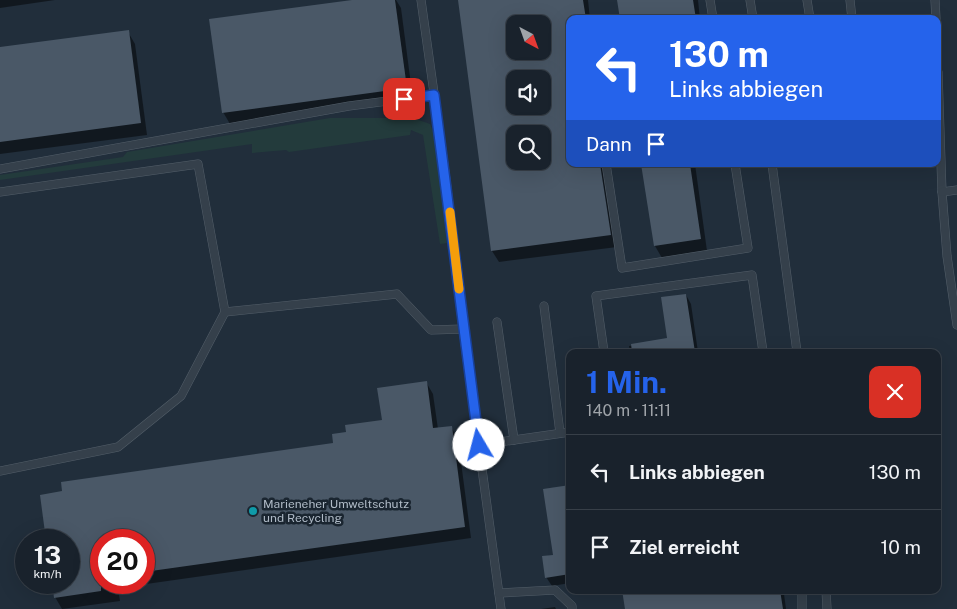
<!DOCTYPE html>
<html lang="de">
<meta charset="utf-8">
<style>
body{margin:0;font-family:"Public Sans",sans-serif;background:#262f38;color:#f1f3f6;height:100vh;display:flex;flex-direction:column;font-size:19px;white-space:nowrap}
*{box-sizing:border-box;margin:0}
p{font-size:16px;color:#9fa4a9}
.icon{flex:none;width:28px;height:28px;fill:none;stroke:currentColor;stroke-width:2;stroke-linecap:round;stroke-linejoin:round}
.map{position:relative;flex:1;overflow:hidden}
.details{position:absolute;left:566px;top:349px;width:375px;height:245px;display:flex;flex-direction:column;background:#19222c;border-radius:10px;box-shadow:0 5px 20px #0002,0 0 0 1px #373f48}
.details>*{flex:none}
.guide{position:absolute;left:566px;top:15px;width:375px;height:152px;border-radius:10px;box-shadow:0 5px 20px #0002,0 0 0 1px #373f48;background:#2563eb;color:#fff;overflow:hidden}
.needle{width:32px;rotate:139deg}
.fabs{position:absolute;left:506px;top:15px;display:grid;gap:10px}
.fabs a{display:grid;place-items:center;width:45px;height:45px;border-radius:10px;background:#19222c;box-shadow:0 5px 20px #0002,0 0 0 1px #373f48;font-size:25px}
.speed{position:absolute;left:15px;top:529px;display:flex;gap:10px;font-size:25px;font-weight:700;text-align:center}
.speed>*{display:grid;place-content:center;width:65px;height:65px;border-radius:50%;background:#19222c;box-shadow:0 5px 20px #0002,0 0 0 1px #373f48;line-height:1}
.speed small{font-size:12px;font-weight:400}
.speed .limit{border:8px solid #d22;background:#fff;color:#111}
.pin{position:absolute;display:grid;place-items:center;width:42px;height:42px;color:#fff;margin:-21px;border-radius:10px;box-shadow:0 2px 8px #0006}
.me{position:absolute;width:55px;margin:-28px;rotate:352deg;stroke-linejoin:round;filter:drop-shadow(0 0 4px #0008)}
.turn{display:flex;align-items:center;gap:18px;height:105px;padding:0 20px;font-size:22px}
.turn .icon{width:65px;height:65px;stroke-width:2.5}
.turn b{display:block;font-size:35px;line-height:42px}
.then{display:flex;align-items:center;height:48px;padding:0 20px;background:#0003;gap:10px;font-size:19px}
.round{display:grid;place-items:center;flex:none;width:52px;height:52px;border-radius:10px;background:#262f38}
.overview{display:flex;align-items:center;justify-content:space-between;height:85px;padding:0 20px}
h1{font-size:30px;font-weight:700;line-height:38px;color:#2563eb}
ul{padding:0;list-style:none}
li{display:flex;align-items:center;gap:15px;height:75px;padding:0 20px;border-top:1px solid #373f48}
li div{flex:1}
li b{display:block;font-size:19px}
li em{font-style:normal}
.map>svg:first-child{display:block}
.green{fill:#233b3c}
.shadow{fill:#0007;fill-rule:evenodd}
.building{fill:#4a5867;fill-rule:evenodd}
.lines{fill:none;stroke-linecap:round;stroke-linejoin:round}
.service-casing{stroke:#535e69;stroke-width:9}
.service{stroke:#35404b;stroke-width:8}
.route-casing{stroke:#184099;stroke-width:12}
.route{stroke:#2563eb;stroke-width:9}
.slow{stroke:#f59e0b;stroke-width:9}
.culture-dot{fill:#0f9aa8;stroke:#1a2530;stroke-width:2}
.labels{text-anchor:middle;stroke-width:5;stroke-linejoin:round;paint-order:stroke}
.poi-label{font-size:12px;fill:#b0bbc7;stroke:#1a2530;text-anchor:start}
</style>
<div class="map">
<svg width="957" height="609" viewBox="0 0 957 609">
<rect width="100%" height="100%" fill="#212e3b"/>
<path class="green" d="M330 118H413L430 124 434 133 447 243 440 244 423 135 411 130 410 135 289 152 286 150 252 153V144L0 180V175L123 157 127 152Z"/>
<g class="shadow">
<path d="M0 0H55L0 8Z"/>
<path d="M362 0H396L401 8 413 100 230 124 223 112Z"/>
<path d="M459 0H588L590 19H570V164H609L617 247 499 262 492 251ZM515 24H542V51H515ZM515 79H542V106H515ZM515 134H542V161H515Z"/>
<path d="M618 0H698L700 19H621Z"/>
<path d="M128 32 135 44 147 135 0 154V49Z"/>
<path d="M643 164H695L707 251 662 258 655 246Z"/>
<path d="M686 295 691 304 698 352H630L629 346 669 340Z"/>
<path d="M426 382 433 394 438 429 451 427 458 439 471 538 118 588 120 601 62 609 55 597 69 582V540H47L334 444 348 433 383 421ZM101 540H144V582H101Z"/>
<path d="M570 486V583L552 586 546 577 554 556Z"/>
<path d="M623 590H792V592L784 594 786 609H626Z"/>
<path d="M555 607 556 609H541Z"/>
</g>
<g class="building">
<path d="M352 0H395L407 88 222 113 209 19Z"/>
<path d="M458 0H583L586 19H570V164H600L611 235 491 251ZM515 24H542V57L515 61ZM515 79H542V106H515ZM515 134H542V161H515Z"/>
<path d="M617 0H693L696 19H620Z"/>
<path d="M129 30 141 123 0 142V47Z"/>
<path d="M641 164H690L701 239 654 246Z"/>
<path d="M686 294 695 352H632L631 344 667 338 661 297Z"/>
<path d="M427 381 433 428 452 426 465 527 144 572V540H101V591L54 598 52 582H69V540H46L40 495 62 491 61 482 333 443 332 434 346 432 345 425 382 420 377 388Z"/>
<path d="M570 485V574L545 578 542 556 553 555 543 489Z"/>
<path d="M622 590H780L783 609H625Z"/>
</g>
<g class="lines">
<defs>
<g id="service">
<path d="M421 0 446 179 463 329 501 609"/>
<path d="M710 0 713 19"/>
<path d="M750 0 753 19"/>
<path d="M807 0 810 19"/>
<path d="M850 0 852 19"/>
<path d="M935 0 936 19"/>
<path d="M938 72 942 192 947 256 957 325"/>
<path d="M606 164 622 268 748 248 735 164"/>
<path d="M772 164 797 352"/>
<path d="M0 169 349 106 434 95"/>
<path d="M0 192 198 164 225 312"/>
<path d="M942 192 957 190"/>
<path d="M544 306 560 433"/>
<path d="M497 322 514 440"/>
<path d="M604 352 596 296 752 275 763 352"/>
<path d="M479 445 570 432"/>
<path d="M0 471 118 447 181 396 225 312 397 294 431 330 463 329"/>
<path d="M826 590 827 609"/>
<path d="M499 593 555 590 572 606V609"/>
<path d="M802 609V590"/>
</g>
</defs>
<use href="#service" class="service-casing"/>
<use href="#service" class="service"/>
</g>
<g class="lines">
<defs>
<path id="route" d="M404 99 434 95 479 445"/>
</defs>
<use href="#route" class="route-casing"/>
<use href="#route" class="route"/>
<path class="slow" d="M450 212 459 289"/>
</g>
<circle class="culture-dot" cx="253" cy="511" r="5"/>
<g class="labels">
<g class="poi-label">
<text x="263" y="508">Marieneher Umweltschutz<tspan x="263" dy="14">und Recycling</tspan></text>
</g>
</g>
</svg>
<div class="fabs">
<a><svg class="needle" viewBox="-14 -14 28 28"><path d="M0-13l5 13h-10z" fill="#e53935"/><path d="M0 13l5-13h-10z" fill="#9fa4a9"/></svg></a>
<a><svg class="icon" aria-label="sound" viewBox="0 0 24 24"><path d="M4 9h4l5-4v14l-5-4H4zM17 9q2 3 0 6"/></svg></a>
<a><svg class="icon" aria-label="search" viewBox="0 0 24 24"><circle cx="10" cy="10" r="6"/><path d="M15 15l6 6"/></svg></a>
</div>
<div class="speed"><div>13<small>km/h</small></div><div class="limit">20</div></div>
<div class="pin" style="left:404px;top:99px;background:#d93025"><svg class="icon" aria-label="arrive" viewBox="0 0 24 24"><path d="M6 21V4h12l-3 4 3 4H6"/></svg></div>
<svg class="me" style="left:479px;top:445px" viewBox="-20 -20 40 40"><circle r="19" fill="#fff"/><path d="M0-13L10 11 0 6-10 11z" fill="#2563eb"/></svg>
<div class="guide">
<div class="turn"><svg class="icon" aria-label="left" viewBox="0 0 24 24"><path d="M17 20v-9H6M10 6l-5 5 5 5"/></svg><div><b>130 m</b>Links abbiegen</div></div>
<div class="then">Dann<svg class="icon" aria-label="arrive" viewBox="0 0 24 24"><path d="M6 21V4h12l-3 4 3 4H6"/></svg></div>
</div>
<section class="details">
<div class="overview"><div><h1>1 Min.</h1><p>140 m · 11:11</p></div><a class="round" style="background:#d93025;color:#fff"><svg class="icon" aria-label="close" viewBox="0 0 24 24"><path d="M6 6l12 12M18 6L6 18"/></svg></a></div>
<ul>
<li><svg class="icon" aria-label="left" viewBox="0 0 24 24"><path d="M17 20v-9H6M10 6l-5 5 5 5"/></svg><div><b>Links abbiegen</b></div><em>130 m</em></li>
<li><svg class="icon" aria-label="arrive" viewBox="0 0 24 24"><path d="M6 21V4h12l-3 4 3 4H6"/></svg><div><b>Ziel erreicht</b></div><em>10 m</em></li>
</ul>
</section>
</div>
